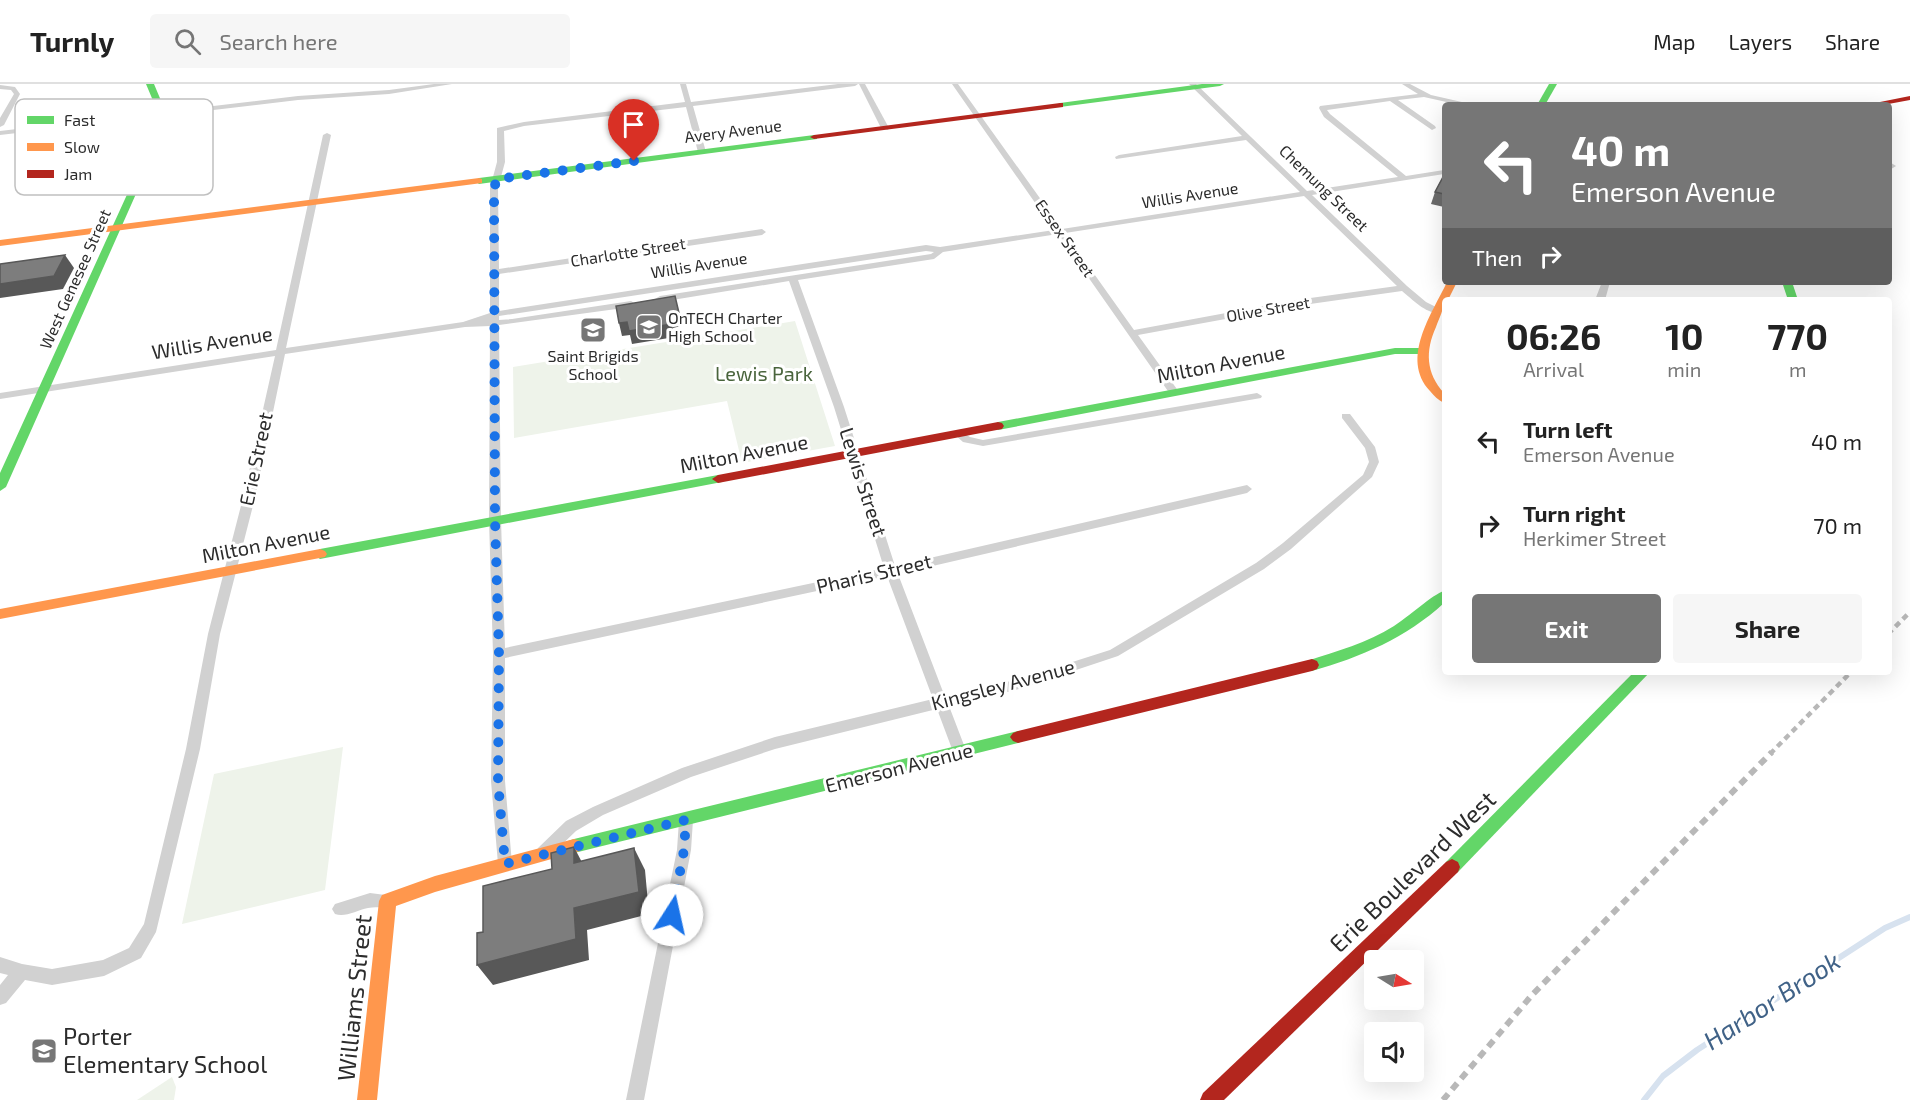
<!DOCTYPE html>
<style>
body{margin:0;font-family:"Exo 2",sans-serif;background:#f6f6f6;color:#222;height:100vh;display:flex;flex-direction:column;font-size:22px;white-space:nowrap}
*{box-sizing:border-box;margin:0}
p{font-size:20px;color:#767676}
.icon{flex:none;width:33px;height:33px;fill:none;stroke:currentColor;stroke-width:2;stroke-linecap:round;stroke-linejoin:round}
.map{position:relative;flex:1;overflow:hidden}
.panel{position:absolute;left:1442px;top:213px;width:450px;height:378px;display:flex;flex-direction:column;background:#fff;border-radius:6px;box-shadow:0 6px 24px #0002}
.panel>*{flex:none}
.guide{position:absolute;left:1442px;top:18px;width:450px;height:183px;border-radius:6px;box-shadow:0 6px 24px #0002;background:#767676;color:#fff;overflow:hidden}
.needle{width:39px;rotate:101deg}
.tools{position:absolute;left:1364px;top:866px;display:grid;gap:12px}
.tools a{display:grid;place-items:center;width:60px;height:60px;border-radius:6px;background:#fff;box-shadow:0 6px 24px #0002;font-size:30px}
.pin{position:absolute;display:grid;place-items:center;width:51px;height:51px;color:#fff;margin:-62px -26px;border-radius:50% 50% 50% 0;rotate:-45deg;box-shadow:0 0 6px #0007}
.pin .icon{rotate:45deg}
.me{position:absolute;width:66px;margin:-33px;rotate:10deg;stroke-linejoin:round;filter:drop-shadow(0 0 4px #0008)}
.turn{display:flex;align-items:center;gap:21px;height:126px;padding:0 30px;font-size:27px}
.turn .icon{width:78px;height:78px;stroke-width:2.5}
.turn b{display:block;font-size:42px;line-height:51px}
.then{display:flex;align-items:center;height:57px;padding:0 30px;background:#0003;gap:12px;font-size:22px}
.eta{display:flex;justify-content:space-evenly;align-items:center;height:102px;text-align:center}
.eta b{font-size:36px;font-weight:700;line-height:42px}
.cta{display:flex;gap:12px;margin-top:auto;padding:12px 30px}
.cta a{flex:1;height:69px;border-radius:6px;background:#767676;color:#fff;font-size:24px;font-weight:700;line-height:69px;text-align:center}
.cta a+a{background:#f6f6f6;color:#222}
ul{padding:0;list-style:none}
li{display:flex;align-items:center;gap:18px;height:84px;padding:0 30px}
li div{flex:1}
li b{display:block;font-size:22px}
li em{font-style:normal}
header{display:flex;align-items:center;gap:36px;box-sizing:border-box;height:84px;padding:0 30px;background:#fff;border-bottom:2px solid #e0e0e0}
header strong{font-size:28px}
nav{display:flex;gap:33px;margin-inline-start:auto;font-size:21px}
.search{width:420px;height:54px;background:#f6f6f6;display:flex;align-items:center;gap:15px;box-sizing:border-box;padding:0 21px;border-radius:6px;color:#767676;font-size:22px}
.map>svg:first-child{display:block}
.green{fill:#eef3ea}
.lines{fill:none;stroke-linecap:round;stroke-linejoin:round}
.stream{stroke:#d7e2ef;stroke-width:6}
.street{fill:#d1d1d1;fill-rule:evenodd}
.fast{fill:#63d668;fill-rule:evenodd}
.slow{fill:#ff974d;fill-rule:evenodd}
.jam{fill:#b3261e;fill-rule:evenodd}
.rail-far1{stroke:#b8b8b8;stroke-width:4.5;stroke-dasharray:6 4.5;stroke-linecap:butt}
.rail{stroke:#b8b8b8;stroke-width:6;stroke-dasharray:8 6;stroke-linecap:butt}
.wall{fill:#6c6c6c}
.shaded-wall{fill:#585858}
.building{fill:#7d7d7d;stroke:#585858;stroke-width:1.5}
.route{stroke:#1a73e8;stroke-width:10;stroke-dasharray:0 18}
.labels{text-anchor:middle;stroke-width:6;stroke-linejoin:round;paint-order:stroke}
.far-street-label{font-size:16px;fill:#2c2c2c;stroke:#fff}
.far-poi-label{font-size:16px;fill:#2c2c2c;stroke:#fff;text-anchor:start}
.street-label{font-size:20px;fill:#2c2c2c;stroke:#fff}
.park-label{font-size:20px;fill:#49643c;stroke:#fff}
.near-street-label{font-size:24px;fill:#2c2c2c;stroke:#fff}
.near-poi-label{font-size:24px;fill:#2c2c2c;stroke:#fff;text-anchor:start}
.near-water-label{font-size:26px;font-style:italic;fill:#406287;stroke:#fff}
.key{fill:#fff;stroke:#c0c0c0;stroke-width:1.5}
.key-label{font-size:16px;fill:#2c2c2c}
</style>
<header>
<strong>Turnly</strong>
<div class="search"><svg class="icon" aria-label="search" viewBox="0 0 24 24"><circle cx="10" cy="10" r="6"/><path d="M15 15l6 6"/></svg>Search here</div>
<nav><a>Map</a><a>Layers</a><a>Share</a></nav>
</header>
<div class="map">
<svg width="1910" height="1016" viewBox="0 0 1910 1016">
<rect width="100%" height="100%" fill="#fff"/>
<g class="green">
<path d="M795 237 835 362 742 379 727 317 514 354 513 283Z"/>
<path d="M343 663 325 806 182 840 214 690Z"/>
<path d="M172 993 176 1003 174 1016H137Z"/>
</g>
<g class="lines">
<path class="stream" d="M1644 1016 1663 992 1697 966 1885 844 1910 833"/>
<g class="street">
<path d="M434 0H452L389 10 298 16 0 51V47L298 12 389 6Z"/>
<path d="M680 0H686L691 18 838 0H858L855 2 693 22 706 68 702 70 698 68 686 23 524 42 504 47 505 78 498 104 499 185 762 145 766 148 762 151 499 190V227L926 161 940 163 1054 146 952 0H958L1062 145 1300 108 1246 56 1116 75 1115 73 1119 71 1242 52 1189 0H1196L1307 107 1398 93 1324 33 1319 24 1320 22 1418 10 1402 0H1410L1431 11 1475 21H1460L1424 13 1398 16 1435 42 1436 44 1432 46 1390 17 1327 26 1330 30 1406 92 1444 86V90L1312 111 1407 202 1426 218 1440 225V229C1426 230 1413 216 1402 207L1296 222 1138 251 1179 308 1178 310H1170L1058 150 943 168 934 175 798 196 844 323 895 482 1247 401 1252 405 1247 409 898 490 945 613 1019 595 1110 566 1256 479 1283 459 1363 391 1369 378 1365 364 1342 334V330H1350L1375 363 1379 378 1372 393 1291 465 1264 485 1118 572 1019 605 949 622 967 669 965 673 960 675 955 673 937 625 775 665 691 693 603 731 576 747 548 774 543 776 538 774 536 769 538 764 566 737 593 723 682 684 775 653 933 615 887 492 505 574V697L512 780 510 785 505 787 500 785 498 780 491 697 493 570 489 436 490 242 465 243 285 270 256 410 220 550 200 665 156 848 141 874 104 892 52 901 25 896 6 919 0 921V901L8 891 0 889V873L22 880 52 885 103 876 129 864 144 840 186 665 208 550 244 410 275 272 0 315V309L276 266 323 51 327 49 331 51 286 264 463 238 490 229V104L497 78V44L524 38 685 18ZM1304 112 1397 202 1296 216 1134 246 1065 149ZM926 167 934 168 931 170 660 212 655 215 660 218 789 197 834 323 884 484 505 564 501 436 499 241 631 223 636 220 631 217 512 235 499 236V232Z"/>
<path d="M859 0H865L889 44 888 46 881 44Z"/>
<path d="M0 1 15 3 20 10 4 41 0 43V34L14 10 11 6 0 5Z"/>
<path d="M1888 77 1896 82 1888 87Z"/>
<path d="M1602 198H1610L1605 216H1595Z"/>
<path d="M1257 309 1262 312 1261 314 983 362 963 358 953 349 958 346 970 353 983 356Z"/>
<path d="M686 730 691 732 693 736 691 766 644 1016H626L677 766 679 736 681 732Z"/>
<path d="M370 809 393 812 396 817 393 822C385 825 377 822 368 824 357 826 345 834 335 830L332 825 335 820Z"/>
</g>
<g class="fast">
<path d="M146 0H154L167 31 159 58 6 403 0 407V389L151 58 159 31Z"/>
<path d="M1202 0H1224L1220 2 1060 23 1056 21 1060 19Z"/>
<path d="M1549 0H1557L1545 21H1537Z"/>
<path d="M814 51H817V55L479 100 475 97 479 94Z"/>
<path d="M1782 198H1792L1798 216H1788Z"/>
<path d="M1395 264H1421L1426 267 1421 270H1395L998 346 992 342 998 338Z"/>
<path d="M718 391 722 392 724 395 722 398 320 475 313 470 320 465Z"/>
<path d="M1444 507V519C1406 554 1361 573 1312 587L1307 585 1305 581 1307 577C1337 567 1367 559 1394 542 1407 534 1433 510 1444 507Z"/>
<path d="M1634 588H1650L1458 788 1452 791 1446 788 1444 783 1446 778Z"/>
<path d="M1018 647 1023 649 1026 653 1023 657 1018 659 574 769 568 767 566 762 568 757 574 755Z"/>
</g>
<g class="slow">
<path d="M479 94 482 95V99L0 162V156Z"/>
<path d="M1447 198H1457L1448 216H1444C1444 226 1439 234 1436 243 1425 267 1426 289 1444 309V319C1438 316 1434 312 1430 307 1400 274 1432 230 1447 198Z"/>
<path d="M320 465 325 467 327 470 325 473 0 535V525Z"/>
<path d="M574 755 580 757 582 762 580 767 435 808 396 822 377 1016H357L379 817 382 811 435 792Z"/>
</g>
<g class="jam">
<path d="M1910 12V16L1883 21H1865Z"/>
<path d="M1060 19H1063V23L814 55 810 53 814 51Z"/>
<path d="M998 338 1002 339 1004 342 1002 345 718 399 712 395 718 391Z"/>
<path d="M1312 575 1317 577 1319 581 1317 585 1312 587 1018 659 1013 657 1010 653 1013 649 1018 647Z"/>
<path d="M1452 775 1458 778 1460 783 1458 788 1224 1016H1200L1203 1009 1446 778Z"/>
</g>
<g class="rail-far1">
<path d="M1888 550 1910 528"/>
<path d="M1770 670 1851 588"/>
</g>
<path class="rail" d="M1443 1016 1532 911 1772 668"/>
</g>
<path class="wall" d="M1444 91V123L1431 120 1435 108Z"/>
<g class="shaded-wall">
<path d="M65 171 74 184 63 205 0 214V200Z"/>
<path d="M679 229 681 242 673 244 670 231Z"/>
<path d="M627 238 672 240 675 253 632 260 630 251 622 252 619 239Z"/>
<path d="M574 763 586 786 574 779Z"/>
<path d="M634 764 645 786 649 830 587 846 589 876 493 901 477 881 574 824Z"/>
</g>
<g class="building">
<path d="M1444 91V110L1435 108Z"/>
<path d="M65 171 54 192 0 200V180Z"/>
<path d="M675 212 679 229 670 231 672 240 629 247 627 238 619 239 616 222Z"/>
<path d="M574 763V779L634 764 639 808 574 824 576 855 477 881V849L483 848V802L552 785 551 769Z"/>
</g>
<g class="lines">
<path class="route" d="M634 77 497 95 494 104 495 436 499 570 498 697 505 780 686 736 684 766 672 831"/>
</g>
<defs>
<symbol id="school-square" viewBox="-11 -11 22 22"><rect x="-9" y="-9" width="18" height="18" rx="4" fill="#767676" stroke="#fff"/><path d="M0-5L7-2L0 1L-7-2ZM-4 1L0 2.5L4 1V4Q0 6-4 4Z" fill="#fff"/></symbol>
</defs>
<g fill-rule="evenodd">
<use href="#school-square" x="634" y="228" width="30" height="30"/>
<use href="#school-square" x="578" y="231" width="30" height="30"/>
<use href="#school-square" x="29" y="952" width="30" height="30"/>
</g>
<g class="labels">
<g class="far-street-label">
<text transform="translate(733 47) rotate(-7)" y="6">Avery Avenue</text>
<text transform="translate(1324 104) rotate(44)" y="6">Chemung Street</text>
<text transform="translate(1190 111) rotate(-9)" y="6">Willis Avenue</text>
<text transform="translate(1065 154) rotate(55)" y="6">Essex Street</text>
<text transform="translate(628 168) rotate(-9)" y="6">Charlotte Street</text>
<text transform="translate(699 181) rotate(-9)" y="6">Willis Avenue</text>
<text transform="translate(75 195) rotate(-66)" y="6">West Genesee Street</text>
<text transform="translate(1268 225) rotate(-10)" y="6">Olive Street</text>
</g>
<g class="far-poi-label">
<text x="668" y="240">OnTECH Charter<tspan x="668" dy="18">High School</tspan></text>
<text x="593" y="278" text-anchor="middle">Saint Brigids<tspan x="593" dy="18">School</tspan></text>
</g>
<g class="street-label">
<text transform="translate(212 259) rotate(-9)" y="7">Willis Avenue</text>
<text transform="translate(1221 280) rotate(-11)" y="7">Milton Avenue</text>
<text transform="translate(744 370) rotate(-11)" y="7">Milton Avenue</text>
<text transform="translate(256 375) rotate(-78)" y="7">Erie Street</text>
<text transform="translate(863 398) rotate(72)" y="7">Lewis Street</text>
<text transform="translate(266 460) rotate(-11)" y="7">Milton Avenue</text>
<text transform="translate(874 490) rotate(-13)" y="7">Pharis Street</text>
<text transform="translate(1003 601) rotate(-15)" y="7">Kingsley Avenue</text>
<text transform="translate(899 684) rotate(-14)" y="7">Emerson Avenue</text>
</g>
<g class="park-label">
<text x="764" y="297">Lewis Park</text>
</g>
<g class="near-street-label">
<text transform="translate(1413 788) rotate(-44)" y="8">Erie Boulevard West</text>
<text transform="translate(355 914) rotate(-84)" y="8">Williams Street</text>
</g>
<g class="near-poi-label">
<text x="63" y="961">Porter<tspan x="63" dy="28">Elementary School</tspan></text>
</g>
<g class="near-water-label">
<text transform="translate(1772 917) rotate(-33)" y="9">Harbor Brook</text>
</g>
</g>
<rect x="15" y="15" width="198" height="96" rx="9" class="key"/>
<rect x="27" y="32" width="27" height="8" fill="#63d668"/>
<rect x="27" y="59" width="27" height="8" fill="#ff974d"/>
<rect x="27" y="86" width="27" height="8" fill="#b3261e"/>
<g class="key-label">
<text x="64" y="42">Fast</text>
<text x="64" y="69">Slow</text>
<text x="64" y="96">Jam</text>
</g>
</svg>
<div class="tools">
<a><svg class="needle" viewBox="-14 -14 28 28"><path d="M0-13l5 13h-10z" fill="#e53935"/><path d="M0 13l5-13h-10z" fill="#767676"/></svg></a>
<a><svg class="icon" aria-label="sound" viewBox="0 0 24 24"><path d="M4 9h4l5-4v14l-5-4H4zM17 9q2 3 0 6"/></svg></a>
</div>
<div class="pin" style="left:634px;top:77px;background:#d93025"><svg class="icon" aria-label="arrive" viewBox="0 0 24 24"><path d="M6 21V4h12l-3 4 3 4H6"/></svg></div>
<svg class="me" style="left:672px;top:831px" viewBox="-20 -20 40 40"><circle r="19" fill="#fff"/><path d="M0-13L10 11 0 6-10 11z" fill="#1a73e8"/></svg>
<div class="guide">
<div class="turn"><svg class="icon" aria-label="left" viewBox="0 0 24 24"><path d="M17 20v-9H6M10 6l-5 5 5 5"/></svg><div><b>40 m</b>Emerson Avenue</div></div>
<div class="then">Then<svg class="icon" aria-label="right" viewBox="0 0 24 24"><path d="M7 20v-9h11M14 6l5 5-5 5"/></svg></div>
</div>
<section class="panel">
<div class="eta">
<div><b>06:26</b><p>Arrival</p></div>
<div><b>10</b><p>min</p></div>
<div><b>770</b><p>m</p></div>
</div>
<ul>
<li><svg class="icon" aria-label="left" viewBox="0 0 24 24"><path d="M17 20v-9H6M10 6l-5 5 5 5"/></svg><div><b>Turn left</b><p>Emerson Avenue</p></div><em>40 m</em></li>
<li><svg class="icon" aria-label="right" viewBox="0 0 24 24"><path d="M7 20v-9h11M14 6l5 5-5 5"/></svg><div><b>Turn right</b><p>Herkimer Street</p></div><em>70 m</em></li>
</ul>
<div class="cta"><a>Exit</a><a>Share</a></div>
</section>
</div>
